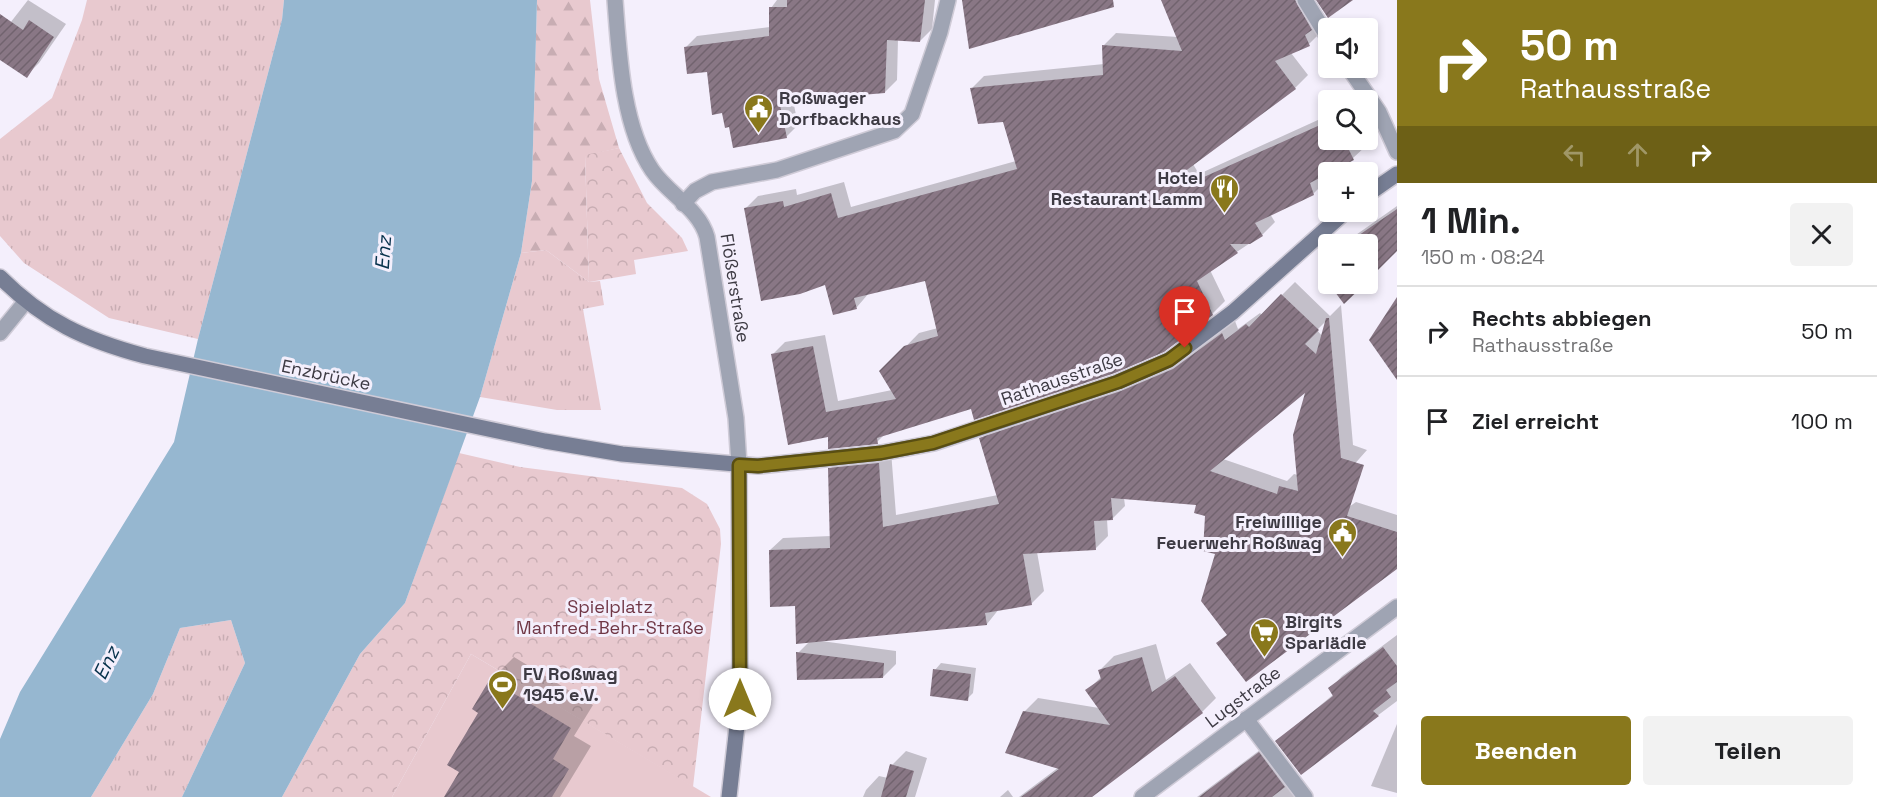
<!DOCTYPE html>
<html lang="de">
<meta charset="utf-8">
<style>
body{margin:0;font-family:"Space Grotesk",sans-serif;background:#f2f2f2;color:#202124;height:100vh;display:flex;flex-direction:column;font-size:22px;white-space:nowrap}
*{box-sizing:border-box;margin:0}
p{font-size:20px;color:#757577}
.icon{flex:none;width:33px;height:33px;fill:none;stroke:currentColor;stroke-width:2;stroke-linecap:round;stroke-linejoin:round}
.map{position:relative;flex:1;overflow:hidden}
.drawer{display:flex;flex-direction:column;background:#fff;width:480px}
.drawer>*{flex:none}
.guide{background:#89781c;color:#fff;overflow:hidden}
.controls{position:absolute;left:1318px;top:18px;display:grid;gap:12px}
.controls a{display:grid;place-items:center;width:60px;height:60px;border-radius:6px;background:#fff;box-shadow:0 3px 9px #0003;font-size:30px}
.pin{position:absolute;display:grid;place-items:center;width:51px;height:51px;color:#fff;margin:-62px -26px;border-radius:50% 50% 50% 0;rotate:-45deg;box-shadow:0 0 6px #0007}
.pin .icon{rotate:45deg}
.me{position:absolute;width:66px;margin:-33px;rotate:0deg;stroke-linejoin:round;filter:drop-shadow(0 0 4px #0008)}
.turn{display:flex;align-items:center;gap:21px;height:126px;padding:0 24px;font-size:27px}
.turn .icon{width:78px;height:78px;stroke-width:2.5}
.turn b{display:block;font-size:42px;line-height:51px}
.lanes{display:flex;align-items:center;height:57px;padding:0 24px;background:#0003;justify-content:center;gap:30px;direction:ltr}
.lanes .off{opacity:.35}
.round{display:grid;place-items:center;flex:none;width:63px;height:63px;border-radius:6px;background:#f2f2f2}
.head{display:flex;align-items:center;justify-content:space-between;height:102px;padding:0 24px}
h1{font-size:36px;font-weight:800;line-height:45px}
.cta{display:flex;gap:12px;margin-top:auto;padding:12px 24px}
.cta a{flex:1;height:69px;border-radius:6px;background:#89781c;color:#fff;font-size:24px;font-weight:800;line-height:69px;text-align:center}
.cta a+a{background:#f2f2f2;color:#202124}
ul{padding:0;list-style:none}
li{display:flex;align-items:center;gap:18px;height:90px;padding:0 24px;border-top:2px solid #e0e0e0}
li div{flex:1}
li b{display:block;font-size:22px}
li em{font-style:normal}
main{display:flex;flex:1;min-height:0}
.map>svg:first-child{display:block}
.grass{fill:url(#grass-tufts)}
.forest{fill:url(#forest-firs)}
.park{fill:url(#park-crowns)}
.pitch{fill:#e8c9cf}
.water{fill:#96b7d0}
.shadow{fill:#0003;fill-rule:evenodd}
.building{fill:url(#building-hatch);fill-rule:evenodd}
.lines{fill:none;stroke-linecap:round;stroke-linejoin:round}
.street-casing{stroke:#cfcbd7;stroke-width:18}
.secondary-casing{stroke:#cfcbd7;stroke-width:18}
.street{stroke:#9fa4b3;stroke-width:15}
.secondary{stroke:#777e94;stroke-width:15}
.route-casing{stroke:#594e12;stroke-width:15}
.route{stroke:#89781c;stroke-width:10}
.labels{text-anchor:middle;stroke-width:6;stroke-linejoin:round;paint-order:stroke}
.poi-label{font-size:18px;font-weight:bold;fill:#3d3a43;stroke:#f4effc;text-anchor:start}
.street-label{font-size:18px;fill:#3d3a43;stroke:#f4effc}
.park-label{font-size:18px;fill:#703746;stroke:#f4effc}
.water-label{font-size:20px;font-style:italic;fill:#07324c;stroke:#f4effc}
</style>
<main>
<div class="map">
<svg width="1397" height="797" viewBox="0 0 1397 797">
<defs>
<pattern id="grass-tufts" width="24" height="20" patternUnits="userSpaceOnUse" patternTransform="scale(1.5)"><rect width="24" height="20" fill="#e8c9cf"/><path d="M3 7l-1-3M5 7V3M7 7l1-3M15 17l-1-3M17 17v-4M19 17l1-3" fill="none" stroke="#c8adb3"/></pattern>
<pattern id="forest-firs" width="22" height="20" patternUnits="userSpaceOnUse" patternTransform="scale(1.5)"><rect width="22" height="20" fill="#e8c9cf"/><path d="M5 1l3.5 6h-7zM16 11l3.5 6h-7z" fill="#c8adb3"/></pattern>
<pattern id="park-crowns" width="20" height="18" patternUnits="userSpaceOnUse" patternTransform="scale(1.5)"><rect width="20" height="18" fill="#e8c9cf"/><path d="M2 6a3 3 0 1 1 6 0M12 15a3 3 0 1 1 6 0" fill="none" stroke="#c8adb3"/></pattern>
<pattern id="building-hatch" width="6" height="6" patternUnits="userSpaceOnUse" patternTransform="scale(1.5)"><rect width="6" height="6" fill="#897785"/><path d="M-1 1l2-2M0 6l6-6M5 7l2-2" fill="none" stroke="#71636e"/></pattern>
</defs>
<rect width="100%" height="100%" fill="#f4effc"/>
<g class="grass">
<path d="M87 0H284L282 20 198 339 109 318 24 263 0 236V139L52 98 82 20Z"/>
<path d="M546 250 589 282 600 281 604 305 583 309 601 410H557L480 397 521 253Z"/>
<path d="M231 620 245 663 182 797H91L153 694 180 628Z"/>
</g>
<path class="forest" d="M537 0H590L599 79 619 148 585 156 589 282 546 250 521 253 532 181Z"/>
<g class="park">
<path d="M619 148 647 203 682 238 688 251 634 260 636 274 589 282 585 155Z"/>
<path d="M459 453 520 467 682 488 707 504 720 529 721 544 693 787 471 654 392 797H282L360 654 405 603Z"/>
</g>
<path class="pitch" d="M471 654 711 797H392Z"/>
<path class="water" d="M284 0H537L532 181 521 253 480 397 405 603 360 654 282 797H182L245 663 231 620 180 628 153 694 91 797H0V739L20 692 174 442 198 339 282 20Z"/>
<g class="shadow">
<path d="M28 0 66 24 39 63 26 76 0 58V36Z"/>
<path d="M777 0H935L932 29 920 41 898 39 897 80 885 92 793 100 798 125 786 137 730 126 708 70 685 48 697 36 770 27 771 8Z"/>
<path d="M1163 0H1314L1323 16 1321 32 1309 44 1291 53 1308 75 1295 88 1193 164 1199 174 1329 115V140H1363L1366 146 1353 158 1323 174 1325 182 1313 194 1270 214 1275 222 1262 235 1210 270 1225 301 1212 314 972 407 885 434 877 442 829 435 772 355 785 342 825 335 838 401 892 390 881 372 919 333 938 328 926 279 869 293 857 307 834 313 826 284 746 208 758 196 796 189 797 195 844 182 851 207 1016 161 1004 120 971 89 984 76 1104 64V45L1116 33 1178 37Z"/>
<path d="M1397 206V249L1368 278V244H1343Z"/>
<path d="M1329 255V280L1318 265Z"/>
<path d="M1295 282 1330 316 1341 305 1353 445 1367 450 1297 529 1304 538 1356 502 1397 515V568L1218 643 1228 634 1216 553 1207 515 1198 503 1124 498 1125 506 1112 519H1107L1108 536 1095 549 1037 552 1044 591 1031 604 999 609 987 624 821 641 896 651V664L883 677 798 653 810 641 797 605 770 550 783 538 831 536 830 469 843 456 891 451 896 515 998 495 981 439 994 426 1136 379 1187 356 1235 321 1238 329 1260 313 1262 315ZM1327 320 1322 336 1317 330ZM1308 389 1298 475 1294 474 1287 481 1223 459Z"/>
<path d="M1397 635V701L1301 773 1277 741 1334 694 1330 689 1342 676Z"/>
<path d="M1156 644 1166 680 1190 663 1216 698 1202 712 1088 797H1019L1059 767 1024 712 1038 698 1099 708 1087 691 1102 676 1100 670 1114 656Z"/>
<path d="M514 657 593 705 574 736 591 746 560 797H446L461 771 491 680Z"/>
<path d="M941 663 976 668 973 693 967 699 935 670Z"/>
<path d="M1397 724V793L1371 786Z"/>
<path d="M1272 741 1300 797H1197Z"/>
<path d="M906 751 927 758 915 797H863L866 790 879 776 888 778 892 765Z"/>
<path d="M1008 790 1013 797H1000Z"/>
</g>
<g class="building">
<path d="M787 0H925L920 42 887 40 885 93 790 101V104L780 105 787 138 733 148 729 127 725 128 722 113 712 115 707 72 687 74 684 47 769 36V7H787Z"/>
<path d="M962 0H1113L1114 7 969 49Z"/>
<path d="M1161 0H1295L1312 30 1305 35 1310 46 1275 61 1296 89 1180 175 1186 185 1329 121V140H1344L1354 160 1310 183 1314 195 1255 223 1263 236 1250 244H1230L1238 253 1197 281 1213 315 1164 352 1115 373 974 420 971 409 877 438 878 444 828 449V437L788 445 771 354 813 346 826 412 896 399 879 371 904 346 938 336 925 281 854 298 857 309 833 315 825 285 800 294 761 301 744 208 783 201 784 207 831 193 838 218 1017 169 1003 122 978 124 970 88 1103 75 1102 45 1182 51Z"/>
<path d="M1316 0H1353L1328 18Z"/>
<path d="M0 14 23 30 29 20 54 37 27 78 0 60Z"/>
<path d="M1397 209V251L1368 280V244H1346Z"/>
<path d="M1329 284H1365L1344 304Z"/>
<path d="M1281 294 1319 330 1305 344 1316 354 1326 318H1329L1341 458 1364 465 1347 516 1397 532V569L1246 682 1216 643 1227 635 1201 601 1215 554 1203 551 1205 516 1194 513 1196 505 1111 498 1113 520 1094 521 1096 550 1023 554 1032 605 985 613 987 625 796 644 795 606 770 607 769 550 830 548 828 468 879 463 883 527 999 504 979 438 1121 391 1173 369 1222 333 1225 340 1246 324 1249 327ZM1305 393 1293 435 1298 491 1279 486 1277 494 1210 471Z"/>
<path d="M1397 297V380L1369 340Z"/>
<path d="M1383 647 1397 666V682L1386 690 1391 697 1373 711 1379 716 1301 775 1275 741 1333 696 1328 688Z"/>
<path d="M796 652 884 663 883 678 797 680Z"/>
<path d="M1142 657 1152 692 1175 676 1203 713 1092 797H1021L1059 769 1005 753 1023 711 1110 725 1085 690 1101 679 1098 670Z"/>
<path d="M933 669 971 674 968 701 930 696Z"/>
<path d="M490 679 571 728 553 759 569 769 552 797H444L459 772 447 765 478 713 472 709Z"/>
<path d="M1259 752 1285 787 1272 797H1199Z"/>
<path d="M890 764 914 771 906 797H881Z"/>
</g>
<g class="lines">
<defs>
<g id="street">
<path d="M615 0C619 52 622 126 652 170 668 194 699 208 707 237L736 418 739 465"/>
<path d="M1305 0 1329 39"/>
<path d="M1349 68 1379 112 1397 152"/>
<path d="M683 204 695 191 712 182 777 170 894 131 912 114 940 32 948 0"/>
<path d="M0 333 26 301"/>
<path d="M1246 719 1305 797"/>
<path d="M1142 797 1397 607"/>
</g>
<g id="secondary">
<path d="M1368 194 1397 174"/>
<path d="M0 277C44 321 85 340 145 356L545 441 622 454 758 466 881 453 934 443 1025 413 1118 382 1169 360 1233 312 1345 212"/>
<path d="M729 797 740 699 739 465"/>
</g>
</defs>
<use href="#street" class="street-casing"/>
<use href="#secondary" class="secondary-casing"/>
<use href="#street" class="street"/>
<use href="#secondary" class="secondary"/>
</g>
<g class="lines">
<defs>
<path id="route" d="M740 699 739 465 758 466 881 453 933 443 1118 382 1169 360 1185 348"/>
</defs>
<use href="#route" class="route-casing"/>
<use href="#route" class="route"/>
</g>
<defs>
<symbol id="civic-pin" viewBox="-11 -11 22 30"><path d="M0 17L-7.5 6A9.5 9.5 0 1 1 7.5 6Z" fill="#89781c" stroke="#f4effc"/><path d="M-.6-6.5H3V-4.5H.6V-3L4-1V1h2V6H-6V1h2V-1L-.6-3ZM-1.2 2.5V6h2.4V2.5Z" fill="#fff"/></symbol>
<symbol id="restaurant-pin" viewBox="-11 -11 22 30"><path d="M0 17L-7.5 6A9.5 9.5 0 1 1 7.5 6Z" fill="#89781c" stroke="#f4effc"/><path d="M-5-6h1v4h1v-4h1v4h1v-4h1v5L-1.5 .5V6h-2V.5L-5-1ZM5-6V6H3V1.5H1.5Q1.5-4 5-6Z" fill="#fff"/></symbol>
<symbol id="supermarket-pin" viewBox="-11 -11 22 30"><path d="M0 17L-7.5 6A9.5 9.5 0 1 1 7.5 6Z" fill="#89781c" stroke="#f4effc"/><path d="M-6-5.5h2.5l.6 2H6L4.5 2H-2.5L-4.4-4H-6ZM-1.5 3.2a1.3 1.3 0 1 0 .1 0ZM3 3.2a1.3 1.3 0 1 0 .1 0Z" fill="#fff"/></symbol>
<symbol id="stadium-pin" viewBox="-11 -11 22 30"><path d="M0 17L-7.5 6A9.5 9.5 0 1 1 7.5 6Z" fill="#89781c" stroke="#f4effc"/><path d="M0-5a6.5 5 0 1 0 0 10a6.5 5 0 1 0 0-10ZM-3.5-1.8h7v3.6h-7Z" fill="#fff"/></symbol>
</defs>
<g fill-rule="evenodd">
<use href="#civic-pin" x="742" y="92" width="33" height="45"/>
<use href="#restaurant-pin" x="1208" y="172" width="33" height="45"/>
<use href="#civic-pin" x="1326" y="516" width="33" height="45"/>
<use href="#supermarket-pin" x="1248" y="616" width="33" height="45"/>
<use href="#stadium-pin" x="486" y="668" width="33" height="45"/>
</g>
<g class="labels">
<g class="poi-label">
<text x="779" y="104">Roßwager<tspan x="779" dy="21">Dorfbackhaus</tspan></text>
<text x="1203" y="184" text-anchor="end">Hotel<tspan x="1203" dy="21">Restaurant Lamm</tspan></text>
<text x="1322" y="528" text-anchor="end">Freiwillige<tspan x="1322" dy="21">Feuerwehr Roßwag</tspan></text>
<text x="1285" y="628">Birgits<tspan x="1285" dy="21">Sparlädle</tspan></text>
<text x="523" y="680">FV Roßwag<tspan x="523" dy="21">1945 e.V.</tspan></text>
</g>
<g class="street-label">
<text transform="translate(735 288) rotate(81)" y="6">Flößerstraße</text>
<text transform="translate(326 375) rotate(12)" y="6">Enzbrücke</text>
<text transform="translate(1062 379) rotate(-19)" y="6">Rathausstraße</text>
<text transform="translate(1243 697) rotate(-37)" y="6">Lugstraße</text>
</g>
<g class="park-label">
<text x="610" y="613">Spielplatz<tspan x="610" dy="21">Manfred-Behr-Straße</tspan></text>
</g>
<g class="water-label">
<text transform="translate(383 253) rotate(-86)" y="7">Enz</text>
<text transform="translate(106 663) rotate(-64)" y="7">Enz</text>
</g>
</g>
</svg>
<div class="controls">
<a><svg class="icon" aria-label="sound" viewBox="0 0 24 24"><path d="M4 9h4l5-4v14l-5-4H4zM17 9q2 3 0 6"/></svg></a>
<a><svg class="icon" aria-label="search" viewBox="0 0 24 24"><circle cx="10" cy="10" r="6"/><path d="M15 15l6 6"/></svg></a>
<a>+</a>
<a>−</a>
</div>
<div class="pin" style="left:1185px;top:348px;background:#d93025"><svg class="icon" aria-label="arrive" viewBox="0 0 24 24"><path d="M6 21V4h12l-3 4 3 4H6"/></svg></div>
<svg class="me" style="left:740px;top:699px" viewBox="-20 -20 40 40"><circle r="19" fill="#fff"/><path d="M0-13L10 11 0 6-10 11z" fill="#89781c"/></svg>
</div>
<section class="drawer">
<div class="guide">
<div class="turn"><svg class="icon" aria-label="right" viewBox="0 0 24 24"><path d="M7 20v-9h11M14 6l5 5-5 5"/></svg><div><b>50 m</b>Rathausstraße</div></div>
<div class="lanes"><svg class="icon off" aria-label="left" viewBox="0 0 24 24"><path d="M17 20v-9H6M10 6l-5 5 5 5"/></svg><svg class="icon off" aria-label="ahead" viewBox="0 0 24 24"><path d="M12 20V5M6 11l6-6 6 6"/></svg><svg class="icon" aria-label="right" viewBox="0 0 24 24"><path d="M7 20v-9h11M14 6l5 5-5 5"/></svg></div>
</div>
<div class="head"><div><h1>1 Min.</h1><p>150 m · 08:24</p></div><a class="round"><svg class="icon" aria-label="close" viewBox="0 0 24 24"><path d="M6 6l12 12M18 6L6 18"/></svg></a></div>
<ul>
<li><svg class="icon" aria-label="right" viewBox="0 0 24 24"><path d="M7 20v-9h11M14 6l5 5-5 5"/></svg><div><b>Rechts abbiegen</b><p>Rathausstraße</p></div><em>50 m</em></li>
<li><svg class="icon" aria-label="arrive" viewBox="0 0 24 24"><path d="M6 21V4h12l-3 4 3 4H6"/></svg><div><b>Ziel erreicht</b></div><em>100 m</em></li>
</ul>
<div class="cta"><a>Beenden</a><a>Teilen</a></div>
</section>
</main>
